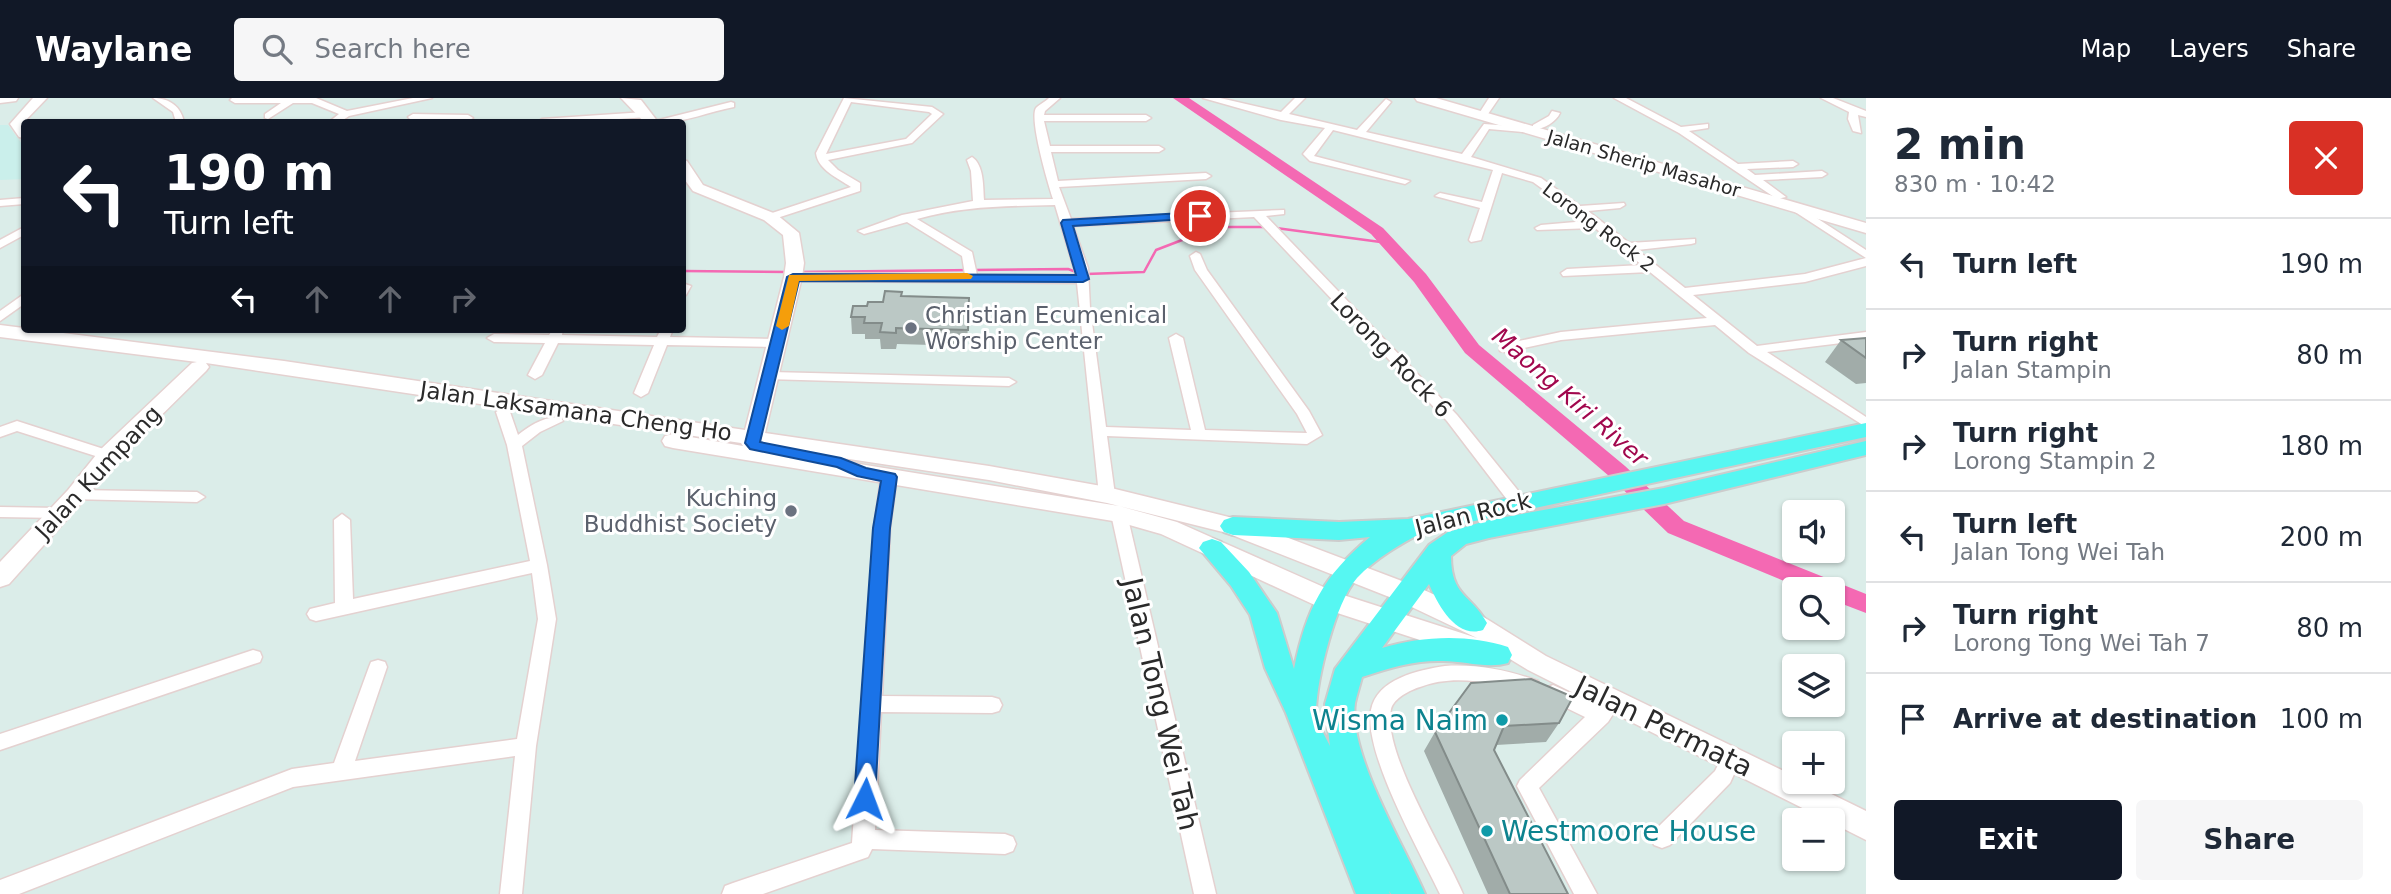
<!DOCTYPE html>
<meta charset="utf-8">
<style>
body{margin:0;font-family:"DejaVu Sans",sans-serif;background:#f6f6f7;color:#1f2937;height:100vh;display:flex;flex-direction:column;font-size:26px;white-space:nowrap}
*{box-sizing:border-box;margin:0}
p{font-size:23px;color:#747a83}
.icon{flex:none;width:38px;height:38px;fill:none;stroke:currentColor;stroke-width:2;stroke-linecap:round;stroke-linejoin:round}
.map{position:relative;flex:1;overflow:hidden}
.drawer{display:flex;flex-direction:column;background:#fff;width:525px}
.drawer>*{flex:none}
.guide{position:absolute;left:21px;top:21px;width:665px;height:214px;border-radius:7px;box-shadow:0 2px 5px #0004;background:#111827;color:#fff;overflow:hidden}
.fabs{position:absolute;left:1782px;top:402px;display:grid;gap:14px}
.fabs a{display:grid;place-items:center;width:63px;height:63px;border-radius:7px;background:#fff;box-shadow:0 2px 5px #0004;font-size:35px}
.pin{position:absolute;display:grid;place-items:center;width:60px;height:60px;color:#fff;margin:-30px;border:4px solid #fff;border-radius:50%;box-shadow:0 2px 7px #0007}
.me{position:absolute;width:77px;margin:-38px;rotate:3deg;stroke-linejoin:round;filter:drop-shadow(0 0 5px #0008)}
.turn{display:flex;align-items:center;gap:24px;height:147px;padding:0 28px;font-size:32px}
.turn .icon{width:91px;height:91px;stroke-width:2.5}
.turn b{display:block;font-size:49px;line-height:60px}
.lanes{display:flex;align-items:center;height:66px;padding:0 28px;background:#0003;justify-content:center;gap:35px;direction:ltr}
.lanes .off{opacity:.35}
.round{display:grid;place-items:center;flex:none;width:74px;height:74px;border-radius:7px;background:#f6f6f7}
.summary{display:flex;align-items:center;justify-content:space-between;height:119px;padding:0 28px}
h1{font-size:42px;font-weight:800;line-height:52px}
.button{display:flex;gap:14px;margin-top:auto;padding:14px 28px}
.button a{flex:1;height:80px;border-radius:7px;background:#111827;color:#fff;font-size:28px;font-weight:800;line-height:80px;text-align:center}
.button a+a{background:#f6f6f7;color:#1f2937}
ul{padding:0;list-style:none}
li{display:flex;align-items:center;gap:21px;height:91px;padding:0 28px;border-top:2px solid #e0e1e3}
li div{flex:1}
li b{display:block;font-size:26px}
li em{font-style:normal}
header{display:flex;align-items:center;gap:42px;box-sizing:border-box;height:98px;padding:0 35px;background:#111827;color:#fff}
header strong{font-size:33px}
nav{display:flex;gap:38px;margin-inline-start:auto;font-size:24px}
.search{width:490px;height:63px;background:#f6f6f7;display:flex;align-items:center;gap:18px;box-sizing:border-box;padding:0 24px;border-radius:7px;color:#747a83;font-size:26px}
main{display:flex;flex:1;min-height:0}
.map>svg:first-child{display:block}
.education{fill:#caefeb}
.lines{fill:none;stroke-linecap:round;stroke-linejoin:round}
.stream{stroke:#f469b3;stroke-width:2.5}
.river{fill:#f469b3;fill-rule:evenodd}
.street-casing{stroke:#e4d1d0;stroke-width:3}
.secondary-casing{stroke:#e4d1d0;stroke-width:3}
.primary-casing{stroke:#ccc;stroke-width:4}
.street{fill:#fff;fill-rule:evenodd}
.secondary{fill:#fff;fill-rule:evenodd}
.primary{fill:#56f7f2;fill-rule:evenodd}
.wall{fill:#a1aca9}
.building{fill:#bbc8c5;stroke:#838c8a;stroke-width:2}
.route{fill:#1a73e8;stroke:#114b97;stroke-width:2}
.slow{fill:#f59e0b}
.worship-dot{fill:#6b7280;stroke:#fff;stroke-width:2.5}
.culture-dot{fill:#0f9aa8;stroke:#fff;stroke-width:2.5}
.labels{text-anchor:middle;stroke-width:6;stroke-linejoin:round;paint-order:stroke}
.far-street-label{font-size:19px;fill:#2a2a2a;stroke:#fff}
.worship-label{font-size:23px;fill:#5b616d;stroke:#fff;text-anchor:start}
.street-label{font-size:23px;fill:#2a2a2a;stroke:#fff}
.water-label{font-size:24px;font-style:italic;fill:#a1074d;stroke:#fff}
.near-street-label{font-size:28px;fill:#2a2a2a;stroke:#fff}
.near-culture-label{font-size:28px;fill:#0d838f;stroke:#fff;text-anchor:end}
</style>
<header>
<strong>Waylane</strong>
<div class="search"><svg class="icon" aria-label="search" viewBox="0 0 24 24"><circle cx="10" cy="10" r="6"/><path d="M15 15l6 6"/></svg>Search here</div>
<nav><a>Map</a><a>Layers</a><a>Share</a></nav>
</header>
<main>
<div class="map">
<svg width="1866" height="796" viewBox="0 0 1866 796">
<rect width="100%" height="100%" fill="#dbede9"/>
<path class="education" d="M0 27H8L24 49V81L0 82Z"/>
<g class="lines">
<g class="stream">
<path d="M1276 130 1388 145"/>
<path d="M682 173 789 174"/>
<path d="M800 174 1068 171 1079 175"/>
<path d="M1086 176 1144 174 1156 152 1216 129H1268"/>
</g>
<path class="river" d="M1173 0H1189L1383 130 1426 176 1479 247 1625 368 1684 423 1866 496V515L1832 502V492H1806L1668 435 1609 378 1465 255 1414 184 1371 136Z"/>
<defs>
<g id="street">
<path d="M153 0C170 0 181 9 184 24H176L173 14Z"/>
<path d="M232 0H316L347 13 413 0H432L349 18 340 24H329L339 16 312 5H293L268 21 265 20V16L281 5H235L230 2Z"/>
<path d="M844 0 932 9 943 16 912 45 828 62 838 72 860 85V93L774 121H766V117L851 89C838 80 818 72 816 55ZM851 4 929 14 932 16 906 41 826 56Z"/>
<path d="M1049 0H1060L1045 13 1044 17H1146L1151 20 1146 23H1044L1050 48H1159L1164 51 1159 54H1051L1058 83 1206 75 1211 78 1206 81 1059 89 1071 121 1284 112V116L1266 118 1457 317 1524 400 1526 404 1524 408H1512L1447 323 1254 119 1073 128 1088 170 1090 210 1106 329 1191 332 1169 240 1176 236 1183 240 1205 332 1307 335 1297 316 1195 172 1190 158 1196 154 1200 156 1207 172 1309 313 1322 337 1307 346 1107 338 1115 397 1107 402 1099 397 1077 185 793 183 787 179 793 175 965 177 962 158 907 124 864 136 858 133 902 117 973 103 971 73 967 62 972 59C984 67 983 88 984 102L1053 101C1048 86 1029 21 1036 10 1039 7 1046 3 1049 0ZM1055 107 1076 177H977L972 154 917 121C963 108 1008 108 1055 107Z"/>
<path d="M1203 0H1220L1281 14 1295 0H1305L1289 16 1357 32 1386 1 1391 4 1366 34 1462 56 1484 26 1526 29 1528 31 1523 34 1489 31 1471 59 1541 80 1580 108 1624 105 1625 107 1620 110 1588 113 1629 145 1695 141V145L1691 146 1637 152 1685 190 1805 176 1866 160 1786 108 1795 106 1866 152V168L1805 184 1693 197 1757 248 1866 234V242L1767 254 1866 319V329L1749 255 1715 227 1561 242 1505 254 1500 253V247L1561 234 1707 220 1650 174 1563 178 1561 175 1567 171 1642 167 1595 130 1537 132 1535 130 1541 127 1587 123 1533 84 1502 75 1481 142 1471 144 1469 142 1480 110 1435 98 1440 95 1482 104 1493 72 1333 32 1314 58 1410 83 1405 86 1310 63 1303 56 1325 30 1281 22Z"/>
<path d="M1489 0H1499L1488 16H1482L1480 14Z"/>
<path d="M1614 0H1626L1681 29 1708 26V30L1689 33 1738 66 1793 63 1798 66 1793 69 1747 71 1755 77 1822 73 1827 76 1822 79 1763 82 1786 99 1777 101 1679 35Z"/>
<path d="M1821 0H1833L1866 13V19L1858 17 1861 35 1853 33 1848 21 1849 14Z"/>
<path d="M731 4 734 5V9C707 14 680 27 651 24Z"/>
<path d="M1552 13 1560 15C1556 24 1543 32 1533 31V27L1549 18Z"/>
<path d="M645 14 648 15V19L576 24H537L542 21Z"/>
<path d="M413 16 468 17 473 20 468 23 410 21 408 19Z"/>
<path d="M24 100V106L0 108V102Z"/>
<path d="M24 129V137L0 150V142Z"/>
<path d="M682 185 691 188 686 197 682 198Z"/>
<path d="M24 196V206L0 223V213Z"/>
<path d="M553 231H563L562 237 657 239 661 231H673L670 239 778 241 785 245 778 249 667 247 648 295 641 299 634 295 654 247 558 245 542 277 535 281 528 277 545 245 494 244 487 240 494 236 549 237Z"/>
<path d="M771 274 1009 280 1016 284 1009 288 766 281 764 278Z"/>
<path d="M503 310 510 314 518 337C529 328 546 317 561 320L563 323 540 334 522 348 547 467 556 521 536 648 522 796H500L515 658 293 689 19 796H0V782L292 671 334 665 369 569 371 564 378 562 385 564 387 569 355 663 517 641 538 521 532 475 316 523 310 521 307 516 310 511 335 505 334 422 342 416 350 422 353 501 530 463 507 347 496 314Z"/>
<path d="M17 323 113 354 116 357 108 362 17 333 0 339V329Z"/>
<path d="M889 374 897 379 890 430 882 598 992 599 999 601 1002 607 999 613 992 615 881 614 875 732 1005 736 1013 739 1016 746 1013 753 1005 756 872 751 868 759 763 796H722L725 788 733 785 852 745 874 430 881 379Z"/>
<path d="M76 392 197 394 205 399 197 404 70 401 68 397Z"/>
<path d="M0 409 59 410 67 415 59 420 0 419Z"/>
<path d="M1119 411 1127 416 1216 796H1194L1111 416Z"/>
<path d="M253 552 260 554 262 559 260 564 0 652V636Z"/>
<path d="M1445 568C1477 566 1507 572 1538 583L1540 588 1538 593 1531 596C1496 585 1455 575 1420 589 1410 592 1394 600 1391 611 1381 653 1446 755 1463 796H1440C1421 756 1363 655 1371 612 1377 581 1418 572 1445 568Z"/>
<path d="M1553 587 1597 607 1607 602 1614 604 1617 610 1608 624 1539 690 1597 796H1574L1517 688 1520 682 1585 619 1546 600 1543 595 1546 590Z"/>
<path d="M1731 652 1738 655 1741 661 1730 685 1670 747 1662 750 1654 747 1651 740 1654 733 1715 673 1724 655Z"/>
</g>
<g id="secondary">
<path d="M0 0H18L16 3 0 5Z"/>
<path d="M33 0H47L24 24V40L19 39 10 26Z"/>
<path d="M621 0 641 2 658 24H644Z"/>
<path d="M1415 0H1436L1866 125V135L1417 3Z"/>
<path d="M682 62 687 63 703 87 776 116 799 135 804 165 802 179 765 335 989 368 1107 389 1241 422 1415 488 1482 518 1546 558 1794 678V684H1807L1866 713V742L1528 572 1482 544 1485 549 1481 556 1472 559 1319 509 1161 436 1119 424 673 350 665 348 662 343 665 338 673 336 743 348 741 345 206 265 209 269 206 273 116 362 84 402 9 486 0 489V464L68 392 100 352 192 265 197 264 0 239V227L284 263 745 332 784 179 786 165 783 137 764 122 693 93 682 78ZM769 349 989 382 1107 405 1227 435 1397 502 1477 540 1337 495 1177 424 1119 408 767 351Z"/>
</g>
<path id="primary" d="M1866 325V339L1423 434C1399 447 1376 460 1357 480 1335 505 1317 580 1316 613 1316 623 1325 638 1330 648L1325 606 1335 571 1429 447 1448 434 1489 422 1664 390 1866 343V357L1664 406 1489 440 1466 446 1451 458C1451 499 1471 496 1487 525L1483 532C1456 541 1438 507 1429 486L1382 550C1422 538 1468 536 1508 549L1512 557 1508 565C1488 571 1464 563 1443 563 1415 562 1389 570 1362 579 1360 587 1357 596 1355 605 1348 656 1404 747 1425 796H1391L1389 793 1390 796H1356L1286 615 1265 570 1250 517 1231 488 1199 450 1203 444 1212 441 1221 444 1249 474 1277 515 1294 571C1306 511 1323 478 1370 439L1339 442 1233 437 1224 434 1220 428 1224 422 1233 419 1339 424 1408 421Z"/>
</defs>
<use href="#street" class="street-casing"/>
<use href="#secondary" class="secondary-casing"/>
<use href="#primary" class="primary-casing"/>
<use href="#street" class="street"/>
<use href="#secondary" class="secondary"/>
<use href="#primary" class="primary"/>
</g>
<g class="wall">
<path d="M902 194V198L969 200 967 248 897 246 896 251H881L880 241H865V236H852L851 219 867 208 883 204Z"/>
<path d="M1866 240V285L1856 286 1825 264 1841 242Z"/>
<path d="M1471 585 1559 625 1546 644 1496 647 1494 652 1568 796H1488L1424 653 1435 634Z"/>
</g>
<g class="building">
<path d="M885 193 902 194 901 198 969 200 968 232 896 230V235L880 234 882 225H864L865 219H851L853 208H867L868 204H883Z"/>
<path d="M1866 240V260L1841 242Z"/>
<path d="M1531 581 1573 599 1559 625 1504 628 1494 652 1568 796H1510L1435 634 1471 585Z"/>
</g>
<path class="route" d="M1200 114 1205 118 1204 120 1073 128 1089 181 1083 184 799 183 760 344 841 360 866 370 895 376 897 379 890 430 875 701 872 708 865 711 857 708 854 701 873 430 881 383 857 378 837 369 750 351 745 345 787 179 793 176 1076 177 1061 125 1063 122Z"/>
<path class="slow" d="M967 175 973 178 971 181 799 183 789 228 782 232 776 228 789 177Z"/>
<g class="worship-dot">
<circle cx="911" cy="230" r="7"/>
<circle cx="791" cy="413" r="7"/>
</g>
<g class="culture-dot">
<circle cx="1502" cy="622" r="7"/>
<circle cx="1487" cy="733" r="7"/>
</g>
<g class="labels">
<g class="far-street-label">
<text transform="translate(1644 65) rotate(16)" y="7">Jalan Sherip Masahor</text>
<text transform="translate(1599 129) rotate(37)" y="7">Lorong Rock 2</text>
</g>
<g class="worship-label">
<text x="925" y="225">Christian Ecumenical<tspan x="925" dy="26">Worship Center</tspan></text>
<text x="777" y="408" text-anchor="end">Kuching<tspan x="777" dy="26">Buddhist Society</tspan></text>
</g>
<g class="street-label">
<text transform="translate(1391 257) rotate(46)" y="8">Lorong Rock 6</text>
<text transform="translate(576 313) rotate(8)" y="8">Jalan Laksamana Cheng Ho</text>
<text transform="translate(98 374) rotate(-47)" y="8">Jalan Kumpang</text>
<text transform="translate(1473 416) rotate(-14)" y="8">Jalan Rock</text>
</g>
<g class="water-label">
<text transform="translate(1570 299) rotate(41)" y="8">Maong Kiri River</text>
</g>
<g class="near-street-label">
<text transform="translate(1161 606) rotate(77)" y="10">Jalan Tong Wei Tah</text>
<text transform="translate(1664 628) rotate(26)" y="10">Jalan Permata</text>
</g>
<g class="near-culture-label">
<text x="1488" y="632">Wisma Naim</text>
<text x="1501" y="743" text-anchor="start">Westmoore House</text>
</g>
</g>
</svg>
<div class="fabs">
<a><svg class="icon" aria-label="sound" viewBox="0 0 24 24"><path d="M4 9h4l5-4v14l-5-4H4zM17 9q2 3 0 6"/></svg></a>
<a><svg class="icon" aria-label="search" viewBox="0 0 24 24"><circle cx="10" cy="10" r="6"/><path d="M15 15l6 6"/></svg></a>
<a><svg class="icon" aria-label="layers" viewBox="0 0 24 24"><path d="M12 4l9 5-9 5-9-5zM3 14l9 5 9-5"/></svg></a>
<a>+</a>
<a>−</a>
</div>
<div class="pin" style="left:1200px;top:118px;background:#d93025"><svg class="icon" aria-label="arrive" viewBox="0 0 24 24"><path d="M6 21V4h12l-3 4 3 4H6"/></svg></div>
<svg class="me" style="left:865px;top:701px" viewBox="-20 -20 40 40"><path d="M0-17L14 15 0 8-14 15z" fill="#1a73e8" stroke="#fff" stroke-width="4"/></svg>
<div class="guide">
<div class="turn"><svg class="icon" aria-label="left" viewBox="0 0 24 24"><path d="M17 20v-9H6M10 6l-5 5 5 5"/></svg><div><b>190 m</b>Turn left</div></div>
<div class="lanes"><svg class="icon" aria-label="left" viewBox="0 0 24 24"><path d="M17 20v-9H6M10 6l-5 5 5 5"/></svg><svg class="icon off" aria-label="ahead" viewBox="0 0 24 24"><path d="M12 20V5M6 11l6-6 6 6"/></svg><svg class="icon off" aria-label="ahead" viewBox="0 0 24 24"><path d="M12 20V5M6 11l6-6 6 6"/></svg><svg class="icon off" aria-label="right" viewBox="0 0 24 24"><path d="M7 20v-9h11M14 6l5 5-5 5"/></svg></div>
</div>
</div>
<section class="drawer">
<div class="summary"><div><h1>2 min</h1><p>830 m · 10:42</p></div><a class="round" style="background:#d93025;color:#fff"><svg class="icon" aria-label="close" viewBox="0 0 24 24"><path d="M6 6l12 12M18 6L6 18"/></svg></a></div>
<ul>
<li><svg class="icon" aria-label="left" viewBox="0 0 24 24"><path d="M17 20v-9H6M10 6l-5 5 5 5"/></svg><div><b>Turn left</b></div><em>190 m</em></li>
<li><svg class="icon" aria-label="right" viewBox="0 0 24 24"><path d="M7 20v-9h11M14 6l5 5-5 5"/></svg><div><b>Turn right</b><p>Jalan Stampin</p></div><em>80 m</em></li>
<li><svg class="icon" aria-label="right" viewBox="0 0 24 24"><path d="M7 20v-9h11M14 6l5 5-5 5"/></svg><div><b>Turn right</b><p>Lorong Stampin 2</p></div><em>180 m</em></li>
<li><svg class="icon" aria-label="left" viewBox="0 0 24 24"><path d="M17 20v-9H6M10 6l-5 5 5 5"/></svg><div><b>Turn left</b><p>Jalan Tong Wei Tah</p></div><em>200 m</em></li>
<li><svg class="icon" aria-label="right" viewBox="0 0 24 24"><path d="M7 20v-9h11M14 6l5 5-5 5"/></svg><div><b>Turn right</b><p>Lorong Tong Wei Tah 7</p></div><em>80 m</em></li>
<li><svg class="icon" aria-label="arrive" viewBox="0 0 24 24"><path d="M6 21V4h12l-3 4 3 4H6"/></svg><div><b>Arrive at destination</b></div><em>100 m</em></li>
</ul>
<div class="button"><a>Exit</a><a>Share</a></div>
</section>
</main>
